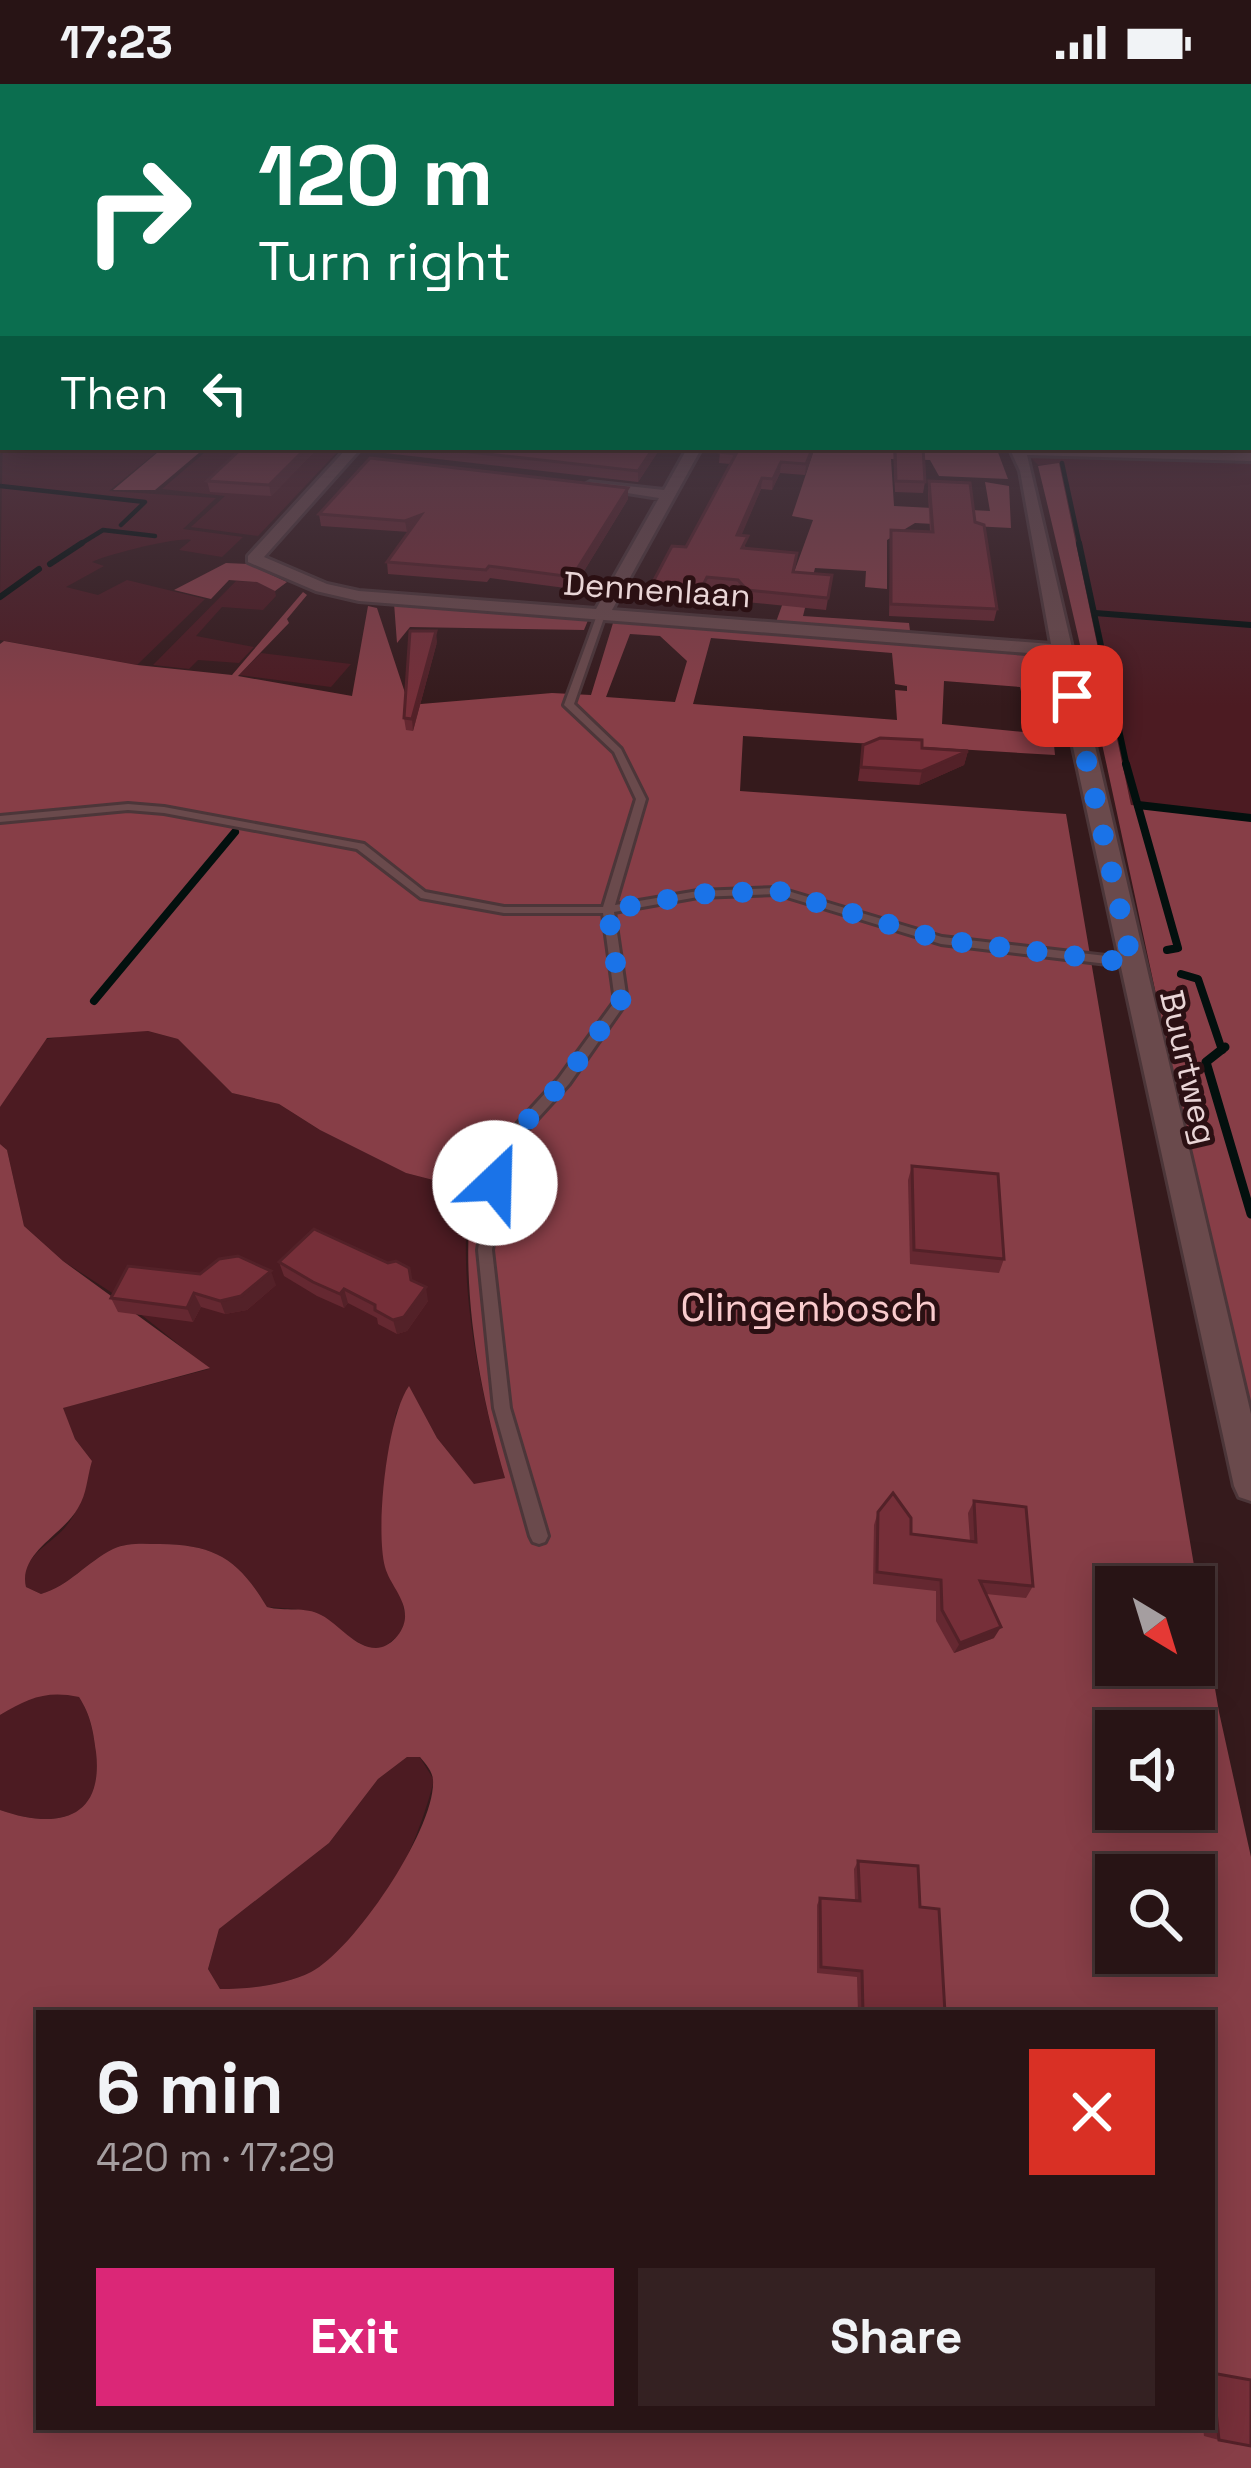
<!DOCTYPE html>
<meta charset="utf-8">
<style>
body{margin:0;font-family:"Space Grotesk",sans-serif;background:#342122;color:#f1f3f6;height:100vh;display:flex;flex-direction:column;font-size:45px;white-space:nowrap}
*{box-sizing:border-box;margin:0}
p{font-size:39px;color:#a59ea0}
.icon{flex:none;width:66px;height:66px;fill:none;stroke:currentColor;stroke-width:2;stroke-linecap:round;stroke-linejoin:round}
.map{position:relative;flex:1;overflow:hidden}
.drawer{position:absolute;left:36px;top:1926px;width:1179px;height:420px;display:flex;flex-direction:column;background:#281415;border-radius:0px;box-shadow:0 6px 30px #0003,0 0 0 3px #443334}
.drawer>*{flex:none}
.guide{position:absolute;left:0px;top:0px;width:1251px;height:366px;box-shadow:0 6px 30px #0003,0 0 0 3px #443334;background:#0b6e4f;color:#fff;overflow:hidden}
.needle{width:78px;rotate:142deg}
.fabs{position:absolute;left:1095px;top:1482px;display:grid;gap:24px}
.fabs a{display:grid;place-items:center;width:120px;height:120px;border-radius:0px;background:#281415;box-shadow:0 6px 30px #0003,0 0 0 3px #443334;font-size:60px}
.pin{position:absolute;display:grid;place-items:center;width:102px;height:102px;color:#fff;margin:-51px;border-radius:24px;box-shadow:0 6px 18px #0006}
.me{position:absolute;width:132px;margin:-66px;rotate:24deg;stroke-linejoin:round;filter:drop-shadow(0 0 9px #0008)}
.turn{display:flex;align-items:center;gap:42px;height:252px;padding:0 60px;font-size:54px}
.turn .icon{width:156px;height:156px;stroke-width:2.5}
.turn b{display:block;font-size:84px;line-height:102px}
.then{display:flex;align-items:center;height:114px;padding:0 60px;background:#0003;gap:24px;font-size:45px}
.round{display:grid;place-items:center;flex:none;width:126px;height:126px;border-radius:0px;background:#342122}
.headline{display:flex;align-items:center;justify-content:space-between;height:204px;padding:0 60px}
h1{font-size:72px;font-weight:700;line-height:90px}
.action{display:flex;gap:24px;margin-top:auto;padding:24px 60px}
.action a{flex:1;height:138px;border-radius:0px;background:#db2777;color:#fff;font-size:48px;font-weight:700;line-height:138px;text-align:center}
.action a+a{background:#342122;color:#f1f3f6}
.status{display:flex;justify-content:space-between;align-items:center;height:84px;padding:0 60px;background:#281415;direction:ltr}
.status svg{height:33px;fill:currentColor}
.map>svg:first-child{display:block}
.green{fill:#4c1b22}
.forest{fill:#873e47;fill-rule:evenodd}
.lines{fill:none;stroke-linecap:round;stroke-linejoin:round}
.stream-far3{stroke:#03100e;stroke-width:4.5}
.stream-far2{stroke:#03100e;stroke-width:6}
.stream-far1{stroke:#03100e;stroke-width:8}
.stream{stroke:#03100e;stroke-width:9}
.lane-casing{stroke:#4c3639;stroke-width:6}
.street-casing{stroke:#4c3639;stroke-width:6}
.secondary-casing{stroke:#4c3639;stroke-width:6}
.lane{fill:#6a4a4c;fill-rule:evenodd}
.street{fill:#6a4a4c;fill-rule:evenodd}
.secondary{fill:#6a4a4c;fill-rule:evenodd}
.wall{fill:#652831}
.shaded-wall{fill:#532128}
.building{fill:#762f39;stroke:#532128;stroke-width:3}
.route{stroke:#1a73e8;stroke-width:21;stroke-dasharray:0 37.8}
.labels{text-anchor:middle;stroke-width:10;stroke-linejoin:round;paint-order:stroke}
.far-street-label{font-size:33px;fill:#e9d5d6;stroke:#2b1013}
.park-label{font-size:39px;fill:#f9cbcd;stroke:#2b1013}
</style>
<div class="status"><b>17:23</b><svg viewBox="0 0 49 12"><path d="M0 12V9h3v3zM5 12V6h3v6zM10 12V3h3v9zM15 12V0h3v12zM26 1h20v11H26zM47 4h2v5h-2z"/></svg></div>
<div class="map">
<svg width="1251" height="2384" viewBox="0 0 1251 2384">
<rect width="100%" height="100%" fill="#351a1c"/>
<g class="green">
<path d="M1248 288H1251V1130L1131 721 1059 380 1038 381 1021 363H1248Z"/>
<path d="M3 341V363H163L109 407 216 414 183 445 243 453 222 473 179 466 191 456C179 452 105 471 92 478L104 482 66 503 98 511 127 496 205 515 137 581 0 556V515L42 486 0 511Z"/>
<path d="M211 363H342L258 452 191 443 225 412 162 405Z"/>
<path d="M236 497 257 498 275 507 276 512 263 526 222 523 196 552 254 563 239 579 198 576 189 585 153 581Z"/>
<path d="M261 569 351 580 331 603 239 591Z"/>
<path d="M148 947 178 955 232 1009 279 1020 320 1046 406 1089 472 1106C453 1186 482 1316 505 1394L474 1401 437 1354 409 1303 396 1329 385 1391V1482L402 1516 406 1536 399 1551 383 1564H369L296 1525 267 1523C238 1475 216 1461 160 1460 144 1460 128 1458 113 1465 87 1478 69 1502 41 1510L26 1503C19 1471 51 1462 67 1441 83 1421 85 1400 92 1377L75 1355 62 1324 209 1285 123 1216 63 1177 24 1142 7 1066 0 1060V1023L43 956 79 949Z"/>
<path d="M57 1608 79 1613C91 1632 93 1647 96 1668 104 1738 54 1745 0 1726V1631L31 1612Z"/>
<path d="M419 1672 434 1696C417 1763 377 1854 311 1888 285 1901 249 1905 220 1905L208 1885 219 1845 329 1759 378 1695 407 1673Z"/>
</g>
<g class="forest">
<path d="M164 363H206L155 406H113Z"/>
<path d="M815 363H996L1008 395 939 392 930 376 891 375 894 422 990 427 985 398 1009 402 1011 444 915 439 887 456V505L865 503 866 487 815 484 803 532 909 539 910 547 776 538 813 436 792 432Z"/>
<path d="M1059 379 1131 721 1251 734V1324C1172 1012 1115 695 1038 382Z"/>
<path d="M226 479 248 480 287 498 275 507 257 498 229 496 211 515 174 506Z"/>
<path d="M303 508 307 511 287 535 289 539 238 592 352 612 368 522 377 524 409 621 552 609 591 611 613 539 1038 568 1051 632 1026 630 1020 603 944 597 942 640 1053 651 1055 671 743 652 740 707 1066 730 1219 1628 1251 1773V2384H0V1726C54 1745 104 1738 96 1668 93 1646 91 1632 79 1613 47 1606 28 1614 0 1631V1060L7 1066 24 1142 63 1177 210 1284 63 1324 75 1355 92 1377C87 1393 87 1410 78 1424 63 1451 18 1469 26 1503L41 1510C69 1502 87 1478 113 1465 128 1458 144 1460 160 1460 216 1461 238 1475 267 1523 285 1528 305 1522 321 1531 339 1540 355 1564 376 1564 390 1564 404 1548 405 1534 406 1514 390 1501 385 1483 375 1445 387 1333 409 1302L437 1354 474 1400 505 1394C478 1301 460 1202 472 1106L406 1089 320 1046 279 1020 232 1009 178 955 148 947 47 954 0 1023V560L4 557 137 581 232 591ZM630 550 660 552 687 577 675 618 606 613ZM711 554 892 569 895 600 907 602V607L895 606 897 636 693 620ZM1116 1503H1194V1581H1116ZM1116 1647H1194V1725H1116ZM407 1673H420C425 1679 433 1688 433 1696 436 1744 354 1866 311 1888 285 1901 249 1905 220 1905L208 1885 219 1845 329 1759 378 1695ZM1116 1791H1194V1869H1116ZM39 1929H1212V2343H39Z"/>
<path d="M394 519 589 534 584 546 410 543 397 559Z"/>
</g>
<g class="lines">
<g class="stream-far3">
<path d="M1062 379 1080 462"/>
<path d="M0 402 145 418 121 441"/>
<path d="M77 462 103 446 155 452"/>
</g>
<g class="stream-far2">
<path d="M1079 459 1127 683"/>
<path d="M50 480 82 459"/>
<path d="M0 513 39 485"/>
<path d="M1095 529 1251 541"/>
</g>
<g class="stream-far1">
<path d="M1126 680 1178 864 1167 866"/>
<path d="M1138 721 1251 734"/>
<path d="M1181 890 1198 895 1222 966"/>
<path d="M94 917 235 748"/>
</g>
<path class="stream" d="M1225 963 1206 978 1251 1130"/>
<defs>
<path id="lane" d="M601 528 605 531 574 620 621 665 646 715 615 821 698 807 778 804 942 853 1132 875 1138 879 1132 883 941 860 777 810 698 813 614 828 627 917 569 1000 507 1068 492 1166 510 1324 548 1452 545 1458 539 1460 533 1458 530 1452 494 1324 478 1166 493 1066 559 994 615 917 603 829H504L421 814 357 765 164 729 128 726 0 738V732L128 720 164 723 364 760 425 808 504 823H603L636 715 614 668 564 621 597 531Z"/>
<g id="street">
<path d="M3 312V321L0 322V313Z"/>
<path d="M348 363H362L264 473 327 500 359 507 596 525 659 414 583 402 590 398 664 406 688 363H702L612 526 1051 560 1020 387 1009 363 1251 369V377L1027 371 1251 1330V1417L1239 1413 1234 1402 1053 571 359 517 316 507 248 478V472Z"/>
</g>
<path id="secondary" d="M3 322V333L0 334V323Z"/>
</defs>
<use href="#lane" class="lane-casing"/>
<use href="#street" class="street-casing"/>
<use href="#secondary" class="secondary-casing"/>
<use href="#lane" class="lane"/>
<use href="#street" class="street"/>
<use href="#secondary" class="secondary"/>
</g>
<g class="wall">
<path d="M243 363H319L271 412 210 408 207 397Z"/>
<path d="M385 363H661L638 398 385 369Z"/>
<path d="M723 363H815L805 391 780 389 772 406 761 405 741 451 746 465 794 488 832 491 826 526 746 518 737 508 706 505 702 515 653 510V498L686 463 730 380 719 379 720 368Z"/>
<path d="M893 363H923L925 398 923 409 895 408Z"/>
<path d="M929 397 975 438 997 525 994 537 889 532 891 446 930 448 928 409Z"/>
<path d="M628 415 573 505 490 494 487 498 388 490 387 478 409 448 321 442 319 430Z"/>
<path d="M437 558 413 647 406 646 404 634Z"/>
<path d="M863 661 922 664 968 667 964 681 919 701 858 697Z"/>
<path d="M912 1082 1004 1175 999 1189 910 1180 908 1096Z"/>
<path d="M279 1178 411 1196 428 1217 407 1247 397 1250 378 1240 377 1234 348 1219 344 1224 317 1212 284 1192Z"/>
<path d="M276 1201 247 1226 225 1230 201 1223 193 1238 118 1228 111 1214Z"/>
<path d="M974 1417 1033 1502 1026 1514 986 1510 994 1554 954 1569 936 1537V1507L873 1500 874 1441 878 1428 911 1450 970 1457 968 1429Z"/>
<path d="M858 1777 920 1823 945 1929H858L857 1893 817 1889V1821L820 1814 855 1817 854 1785Z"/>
<path d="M1212 2289 1219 2356 1204 2352 1203 2343H1212Z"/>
</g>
<g class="shaded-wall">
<path d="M307 363H319L271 412 269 401Z"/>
<path d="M654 363H661L638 398V387Z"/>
<path d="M813 363H815L805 391 806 380Z"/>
<path d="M781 378 780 389 772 406 773 395Z"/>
<path d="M762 394 761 405 737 462V451Z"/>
<path d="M628 404V415L573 505 572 493Z"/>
<path d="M421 431 422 443 407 448 405 437Z"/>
<path d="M436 547 437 558 413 647 412 635Z"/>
<path d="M968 667 964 681 919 701 922 687Z"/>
<path d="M271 1187 276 1201 247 1226 225 1230 220 1217Z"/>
<path d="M426 1203 428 1217 407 1247 397 1250 393 1236Z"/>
<path d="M344 1205 348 1219 344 1224 340 1210Z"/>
<path d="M194 1209 201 1223 193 1238 187 1224Z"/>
<path d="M1001 1543 994 1554 954 1569 960 1559Z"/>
</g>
<g class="building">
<path d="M243 363H307L269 401 207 397Z"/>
<path d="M426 363H654L638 387Z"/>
<path d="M723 363H813L806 380 781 378 773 395 762 394 737 451 748 452 742 464 797 469 793 488 832 491 828 514 747 506 738 496 707 493 702 503 653 498 672 462 686 463 736 370 720 368Z"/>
<path d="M895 363H923L925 398 896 397Z"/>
<path d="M370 374 628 404 572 493 489 482 486 486 387 478 421 431 405 437 319 430Z"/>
<path d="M929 397 970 399 975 438 984 441 997 525 891 520V446L933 448Z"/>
<path d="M410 547H436L412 635 404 634Z"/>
<path d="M880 654 922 656V664L968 667 922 687 861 683 863 661Z"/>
<path d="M912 1082 998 1090 1004 1175 914 1166Z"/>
<path d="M314 1145 388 1179 396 1177 409 1184 411 1196 426 1203 404 1233 393 1236 375 1226V1221L344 1205 340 1210 313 1198 279 1178Z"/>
<path d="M238 1172 271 1187 241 1212 220 1217 194 1209 187 1224 111 1214 128 1182 200 1190 219 1175Z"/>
<path d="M893 1409 911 1434V1450L976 1458 974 1417 1026 1423 1033 1502 980 1497 1001 1543 960 1559 942 1526 941 1496 877 1488 878 1428Z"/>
<path d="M858 1777 918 1782 920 1823 939 1825 945 1929H863L862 1887 821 1883 820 1814 860 1817Z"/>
<path d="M1212 2289 1251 2296V2362L1219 2356Z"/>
</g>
<linearGradient id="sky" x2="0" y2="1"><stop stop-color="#1d0e0f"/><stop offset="0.46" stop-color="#4b3e4b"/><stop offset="1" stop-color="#4b3e4b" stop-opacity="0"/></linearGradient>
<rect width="1251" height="622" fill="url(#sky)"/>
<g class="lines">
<path class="route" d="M495 1099 500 1066 564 997 621 917 608 826 698 810 778 807 941 856 1132 879 1072 612"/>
</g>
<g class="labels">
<g class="far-street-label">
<text transform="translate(657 505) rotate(4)" y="12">Dennenlaan</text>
<text transform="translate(1189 983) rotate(77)" y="12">Buurtweg</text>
</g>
<g class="park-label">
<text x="809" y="1237">Clingenbosch</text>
</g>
</g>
</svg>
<div class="fabs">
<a><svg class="needle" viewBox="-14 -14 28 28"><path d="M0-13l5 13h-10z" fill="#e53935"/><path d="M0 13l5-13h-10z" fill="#a59ea0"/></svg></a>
<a><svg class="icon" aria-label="sound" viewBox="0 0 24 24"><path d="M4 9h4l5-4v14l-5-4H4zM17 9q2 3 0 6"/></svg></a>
<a><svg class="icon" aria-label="search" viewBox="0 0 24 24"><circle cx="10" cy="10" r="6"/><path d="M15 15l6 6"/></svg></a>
</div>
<div class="pin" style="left:1072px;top:612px;background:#d93025"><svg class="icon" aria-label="arrive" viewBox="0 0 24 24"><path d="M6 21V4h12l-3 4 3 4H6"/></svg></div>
<svg class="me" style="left:495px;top:1099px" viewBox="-20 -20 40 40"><circle r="19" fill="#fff"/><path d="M0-13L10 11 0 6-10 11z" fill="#1a73e8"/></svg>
<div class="guide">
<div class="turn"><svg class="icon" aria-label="right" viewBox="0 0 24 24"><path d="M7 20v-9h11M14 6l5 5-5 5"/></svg><div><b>120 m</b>Turn right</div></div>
<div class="then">Then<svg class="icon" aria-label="left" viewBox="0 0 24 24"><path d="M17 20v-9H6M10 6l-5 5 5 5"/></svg></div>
</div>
<section class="drawer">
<div class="headline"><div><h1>6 min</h1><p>420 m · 17:29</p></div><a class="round" style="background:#d93025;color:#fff"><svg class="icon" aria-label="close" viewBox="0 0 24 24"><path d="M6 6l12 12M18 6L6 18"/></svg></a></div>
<div class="action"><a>Exit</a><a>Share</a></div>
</section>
</div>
